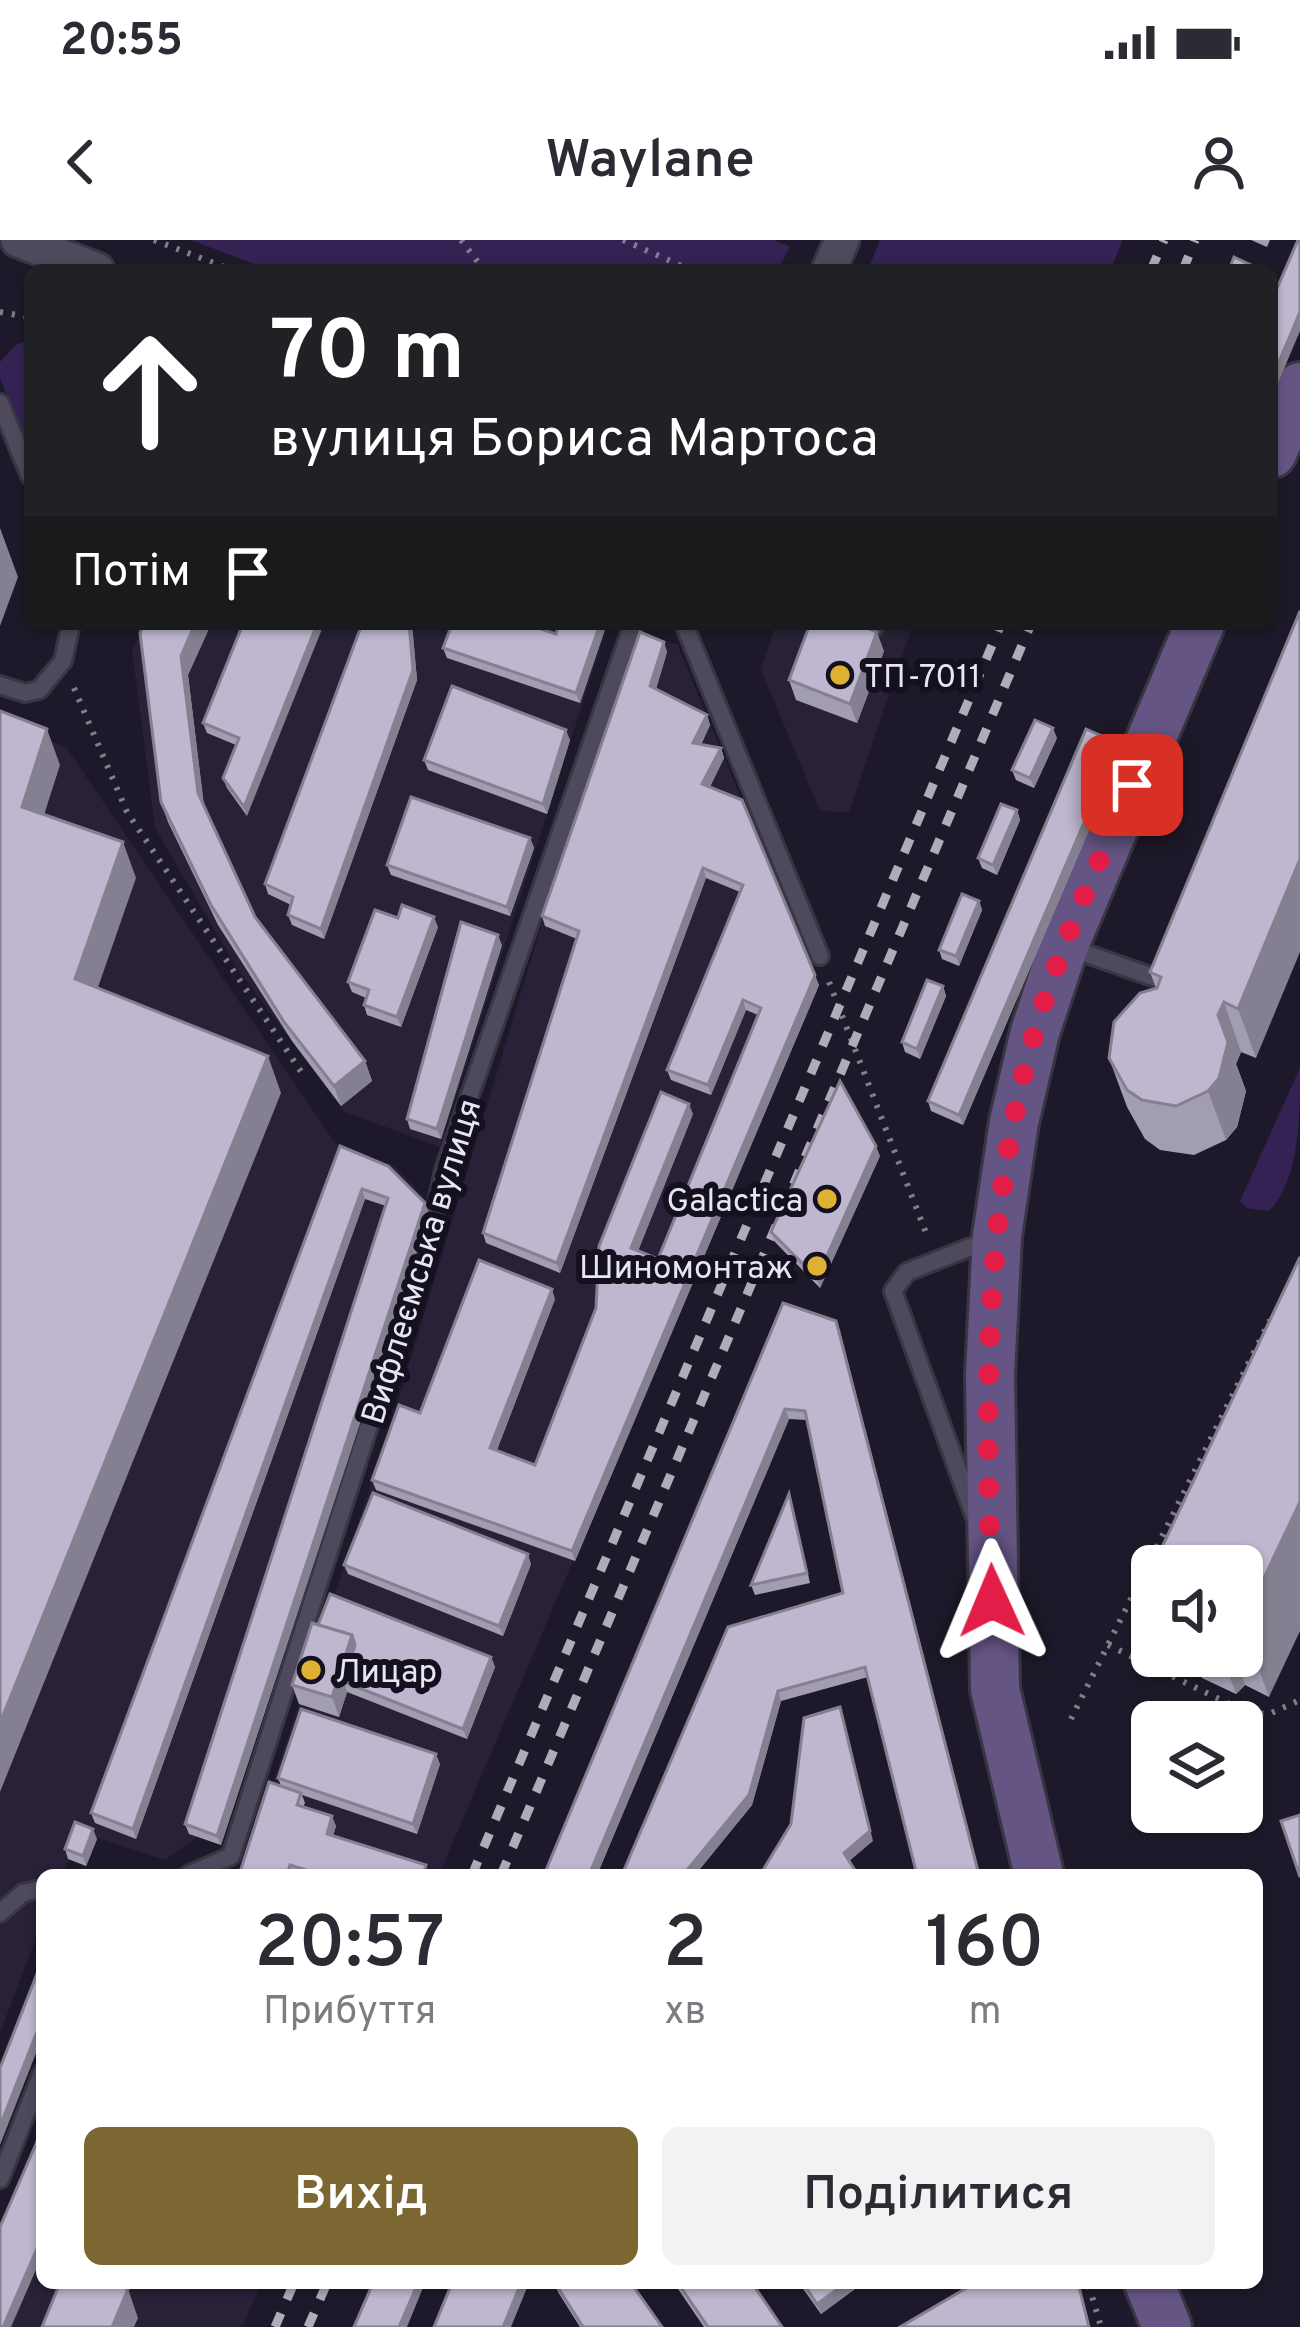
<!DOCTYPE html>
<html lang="uk">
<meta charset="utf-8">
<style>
body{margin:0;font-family:Overpass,sans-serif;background:#f2f2f3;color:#2b2b33;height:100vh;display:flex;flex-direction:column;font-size:45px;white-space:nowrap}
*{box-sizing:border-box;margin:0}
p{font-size:39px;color:#7c7c81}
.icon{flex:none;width:66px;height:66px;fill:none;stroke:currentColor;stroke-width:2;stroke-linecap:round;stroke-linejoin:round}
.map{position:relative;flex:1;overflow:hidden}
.details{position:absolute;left:36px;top:1629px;width:1227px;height:420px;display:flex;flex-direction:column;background:#fff;border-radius:18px;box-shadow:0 3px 9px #0004}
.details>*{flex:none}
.hud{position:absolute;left:24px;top:24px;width:1254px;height:366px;border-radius:18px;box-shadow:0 3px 9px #0004;background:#202124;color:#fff;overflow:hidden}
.fabs{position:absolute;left:1131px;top:1305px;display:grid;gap:24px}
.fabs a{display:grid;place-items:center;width:132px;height:132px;border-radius:18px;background:#fff;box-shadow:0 3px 9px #0004;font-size:60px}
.pin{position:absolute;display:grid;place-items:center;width:102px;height:102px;color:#fff;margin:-51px;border-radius:24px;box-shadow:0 6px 18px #0006}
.me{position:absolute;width:132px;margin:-66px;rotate:359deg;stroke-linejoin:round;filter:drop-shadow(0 0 9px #0008)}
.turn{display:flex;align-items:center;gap:42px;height:252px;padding:0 48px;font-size:54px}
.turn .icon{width:156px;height:156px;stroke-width:2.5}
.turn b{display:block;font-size:84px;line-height:102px}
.then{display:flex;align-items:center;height:114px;padding:0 48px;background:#0003;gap:24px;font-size:45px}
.eta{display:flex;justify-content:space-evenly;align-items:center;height:204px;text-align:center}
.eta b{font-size:72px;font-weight:600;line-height:84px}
.cta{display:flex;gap:24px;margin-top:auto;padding:24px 48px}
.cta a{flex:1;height:138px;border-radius:18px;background:#7c6733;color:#fff;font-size:48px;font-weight:600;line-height:138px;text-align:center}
.cta a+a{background:#f2f2f3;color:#2b2b33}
.status{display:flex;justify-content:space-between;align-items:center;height:84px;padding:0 60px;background:#fff;direction:ltr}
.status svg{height:33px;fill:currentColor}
header{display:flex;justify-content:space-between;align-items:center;height:156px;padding:0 48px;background:#fff;font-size:54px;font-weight:600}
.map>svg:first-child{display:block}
.built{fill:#282138}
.green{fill:#352255}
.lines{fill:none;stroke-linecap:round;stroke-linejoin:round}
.service-casing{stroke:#393643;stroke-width:22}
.minor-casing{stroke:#393643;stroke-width:39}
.secondary-casing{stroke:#393643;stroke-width:54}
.path{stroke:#817d8c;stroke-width:6;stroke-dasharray:3 9;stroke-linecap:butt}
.service{stroke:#4f495d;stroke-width:16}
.minor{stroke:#4f495d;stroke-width:33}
.secondary{stroke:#655584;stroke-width:48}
.rail{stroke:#afabb9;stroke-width:9;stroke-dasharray:15 15;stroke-linecap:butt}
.wall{fill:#a39db2}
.shaded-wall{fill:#858091}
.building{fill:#beb7cf;stroke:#858091;stroke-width:3}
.route{stroke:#e11d48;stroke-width:21;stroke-dasharray:0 37.8}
.poi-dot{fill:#deb133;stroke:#151020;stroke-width:4.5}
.labels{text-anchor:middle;stroke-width:12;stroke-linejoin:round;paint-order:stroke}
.poi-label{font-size:33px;fill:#e8e5f1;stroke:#151020;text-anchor:start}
.street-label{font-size:33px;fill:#e8e5f1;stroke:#151020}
</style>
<div class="status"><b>20:55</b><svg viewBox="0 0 49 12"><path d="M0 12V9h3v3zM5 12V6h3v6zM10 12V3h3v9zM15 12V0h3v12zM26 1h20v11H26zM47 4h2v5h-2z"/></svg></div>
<header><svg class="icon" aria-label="back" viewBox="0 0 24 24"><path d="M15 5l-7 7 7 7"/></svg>Waylane<svg class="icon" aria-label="person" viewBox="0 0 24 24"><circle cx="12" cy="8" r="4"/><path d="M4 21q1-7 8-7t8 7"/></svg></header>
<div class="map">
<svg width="1300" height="2087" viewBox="0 0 1300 2087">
<rect width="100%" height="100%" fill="#1e192a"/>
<g class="built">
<path d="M145 384H608L440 907 345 872 238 730 155 588 132 410Z"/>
<path d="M776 384H913L849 572 820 571 761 430Z"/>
<path d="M643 401 677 404 819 745 439 1635H243L397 1164 554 643Z"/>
<path d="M0 482 66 507 335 903 395 927 429 963 224 1578 165 1620 97 1598 86 1626 69 1619 61 1635H42V1683L0 1793Z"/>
<path d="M42 2002V2043H261L242 2087H5Z"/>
</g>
<g class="green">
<path d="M191 0H774L790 7 778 30H270Z"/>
<path d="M880 0H1123L1110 30H868Z"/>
<path d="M30 100V210L0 138V122L16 105Z"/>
<path d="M1300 828C1300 874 1300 940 1269 971L1247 968 1240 961Z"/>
</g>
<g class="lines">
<defs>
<g id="service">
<path d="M0 163 30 236"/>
<path d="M684 384 820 716"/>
<path d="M864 384 874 388"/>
<path d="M0 445 25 453 39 450 63 421 71 384"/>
<path d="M1070 708 1170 743"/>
<path d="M976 1280 893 1051 907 1032 991 999"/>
<path d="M188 1635 231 1616 431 992 444 930 633 384"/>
<path d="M0 1673 23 1653 42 1649"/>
<path d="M0 1939 42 1833"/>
</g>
<g id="minor">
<path d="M18 0 97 30"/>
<path d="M829 30 842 0"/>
</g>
<g id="secondary">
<path d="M1272 213 1300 147"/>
<path d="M1039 1635 995 1449 990 1135 997 996 1014 882 1035 792 1064 705 1200 384"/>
<path d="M1149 2043 1167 2087"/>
</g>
</defs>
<use href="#service" class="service-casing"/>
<use href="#minor" class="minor-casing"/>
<use href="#secondary" class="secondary-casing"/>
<g class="path">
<path d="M154 0 232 30"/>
<path d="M461 0 484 30"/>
<path d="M623 0 691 30"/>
<path d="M0 72 30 77"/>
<path d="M74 448 127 572 304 836"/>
<path d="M829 742 928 998"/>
<path d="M1108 1405 1248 1473 1269 1474 1300 1460"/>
<path d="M1134 1418 1152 1382"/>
<path d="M1071 1479 1270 1080"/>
<path d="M1089 2046 1101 2087"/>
</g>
<use href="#service" class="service"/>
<use href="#minor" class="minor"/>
<use href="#secondary" class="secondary"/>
<g class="rail">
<path d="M1151 30 1164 0"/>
<path d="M1183 30 1195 0"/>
<path d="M472 1635 1001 384"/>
<path d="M501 1635 1031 384"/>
<path d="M275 2087 294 2043"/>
<path d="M308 2087 327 2043"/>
</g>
</g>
<g class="wall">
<path d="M1251 0H1270L1267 7Z"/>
<path d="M1300 371 1256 818 1241 812 1236 824 1246 851 1237 887 1226 900 1194 915 1160 910 1145 899 1127 867 1109 818 1156 748 1150 732Z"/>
<path d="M144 384H211L188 435 204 567 255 677 365 821 372 841 341 866 292 801 218 685 168 582 161 562Z"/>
<path d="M243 384 247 576 227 548 223 538 236 505 207 493 203 483Z"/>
<path d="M362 384H412L417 440 324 699 292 685 288 675 291 665 268 654 265 644Z"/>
<path d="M605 389 580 463 447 418 443 408Z"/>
<path d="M884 411 857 483 796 460 789 440Z"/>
<path d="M667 412 656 449 707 475 710 485 701 505 721 508 724 518 710 547 819 745 575 1321 376 1250 372 1240 420 1173 555 1059 497 1210 535 1225 693 874 638 1011 658 1019 758 775 746 770 711 855 671 840 667 830 740 652 706 638 560 1033 486 1003 483 993 577 699 545 686 542 676Z"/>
<path d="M1057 498 1034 548 1016 540 1012 530Z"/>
<path d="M570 500 547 574 428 530 424 520Z"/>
<path d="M1118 503 1122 513 963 885 931 871 928 861Z"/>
<path d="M1017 570 1020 580 997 635 982 628 978 618Z"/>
<path d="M530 598 534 608 510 676 391 635 387 625Z"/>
<path d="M979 661 982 670 959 726 942 719 939 710Z"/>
<path d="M398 678 438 687 401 787 367 775 364 765 366 758 352 752 348 742Z"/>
<path d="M502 705 441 899 410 889 407 879Z"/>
<path d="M943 746 946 756 920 819 905 812 902 802Z"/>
<path d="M340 906 429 973 221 1605 189 1594 185 1584 386 966 365 959 136 1599 95 1583 91 1573Z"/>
<path d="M880 916 820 1048 775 1002 771 992Z"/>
<path d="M1300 1017 1269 1457 1245 1445 1236 1454 1202 1438 1195 1420 1188 1416H1242V1326Z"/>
<path d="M783 1063 836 1081 840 1091 868 1437 781 1461 752 1565 695 1635H622L843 1353 807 1180 789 1179 597 1635H544Z"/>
<path d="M792 1263 810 1343 755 1355 751 1345Z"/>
<path d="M531 1324 503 1396 348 1334 344 1325Z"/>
<path d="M491 1417 495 1427 467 1499 347 1452 339 1477 299 1464 292 1445Z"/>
<path d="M440 1524 417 1594 302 1555 305 1563 303 1567 336 1586 333 1595 430 1635H239L281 1546 278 1538Z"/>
<path d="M97 1599 86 1626 68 1619 65 1609Z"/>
<path d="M555 2043 662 2087H580L558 2052Z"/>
<path d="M674 2043H752L782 2087H704Z"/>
<path d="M799 2043H863L821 2074Z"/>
</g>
<g class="shaded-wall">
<path d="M1300 72V91L1272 157V138Z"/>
<path d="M0 288 18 337 0 386Z"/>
<path d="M195 384H211L188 435 205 573 198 553 181 416Z"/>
<path d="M317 384H324L247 576 244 567Z"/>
<path d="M409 384H412L417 440 324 699 321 689Z"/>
<path d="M600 384H603L605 389 580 463 576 453Z"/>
<path d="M877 392 884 411 857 483 850 464Z"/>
<path d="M664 402 667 412 654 456 650 446Z"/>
<path d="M707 475 710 485 696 513 693 503Z"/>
<path d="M1053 488 1057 498 1034 548 1030 538Z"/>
<path d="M47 489 60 525 35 603 22 567Z"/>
<path d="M566 490 570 500 547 574 543 564Z"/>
<path d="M1118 503 1122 513 963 885 959 875Z"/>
<path d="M721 508 724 518 706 554 702 544Z"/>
<path d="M1017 570 1020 580 997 635 993 625Z"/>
<path d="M530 598 534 608 510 676 507 667Z"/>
<path d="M123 602 136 638 88 776 75 739Z"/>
<path d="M1300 619V712L1256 818 1238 769Z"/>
<path d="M703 628 706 638 560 1033 557 1023Z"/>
<path d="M979 661 982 670 959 726 956 716Z"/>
<path d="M434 677 438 687 401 787 397 777Z"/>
<path d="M498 695 502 705 441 899 437 889Z"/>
<path d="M815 735 819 745 575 1321 572 1311Z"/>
<path d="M943 746 946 756 920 819 917 809Z"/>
<path d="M743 760 746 770 711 855 708 845Z"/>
<path d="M1224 762 1241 812 1236 824 1246 851 1237 887 1226 900 1208 851 1218 775Z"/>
<path d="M268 816 281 853 0 1552V1483Z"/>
<path d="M365 821 372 841 341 866 334 846Z"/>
<path d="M689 864 693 874 635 1018 631 1008Z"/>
<path d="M876 906 880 916 820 1048 817 1038Z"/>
<path d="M362 949 365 959 136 1599 133 1589Z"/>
<path d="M425 963 429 973 221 1605 217 1596Z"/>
<path d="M552 1049 555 1059 494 1217 490 1208Z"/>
<path d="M836 1081 840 1091 980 1635H979Z"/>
<path d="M785 1169 789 1179 597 1635H589Z"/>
<path d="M1300 1262V1391L1269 1457 1242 1384Z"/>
<path d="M528 1314 531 1324 503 1396 499 1386Z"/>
<path d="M352 1395 359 1415 344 1442 347 1452 339 1477 332 1457Z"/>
<path d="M1222 1416H1235L1245 1445 1236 1454Z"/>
<path d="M491 1417 495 1427 467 1499 463 1489Z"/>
<path d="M778 1451 781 1461 752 1565 695 1635H683Z"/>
<path d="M840 1467 873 1601 847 1623 844 1613Z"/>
<path d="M436 1514 440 1524 417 1594 413 1584Z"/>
<path d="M332 1576 336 1586 331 1603 327 1594Z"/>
<path d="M93 1589 97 1599 86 1626 83 1616Z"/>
<path d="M42 1779V1798L0 1905V1886Z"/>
<path d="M42 1997V2016L11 2087H3Z"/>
<path d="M418 2043H425L407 2087H399Z"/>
<path d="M521 2043H529L511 2087H503Z"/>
<path d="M846 2043H863L821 2074 817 2064Z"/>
<path d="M128 2049 138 2078 134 2087H112Z"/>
</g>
<g class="building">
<path d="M1298 0H1300V72L1272 138V60Z"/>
<path d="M1234 17 1251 25 1249 30H1229Z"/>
<path d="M1300 371V619L1238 769 1224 762 1218 775 1228 802 1219 838 1208 851 1176 866 1142 860 1127 850 1109 818 1114 782 1140 753 1157 748 1161 737 1150 732Z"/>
<path d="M144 384H195L181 416 198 553 255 677 365 821 334 846 284 782 211 665 161 562 140 393Z"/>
<path d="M243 384H317L244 567 223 538 239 498 203 483Z"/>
<path d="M362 384H409L413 430 321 689 288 675 293 657 265 644Z"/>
<path d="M452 384H526L556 394 559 384H600L576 453 443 408Z"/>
<path d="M810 384H856L877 392 850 464 789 440Z"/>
<path d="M640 392 664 402 650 446 707 475 693 503 721 508 702 544 742 560 815 735 572 1311 372 1240 399 1165 420 1173 479 1020 552 1049 490 1208 535 1225 596 1068 599 1006 661 852 689 864 631 1008 658 1019 761 768 743 760 708 845 667 830 743 645 703 628 557 1023 483 993 579 691 542 676Z"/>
<path d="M452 446 566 490 543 564 424 520Z"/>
<path d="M0 471 47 489 22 567 123 602 75 739 268 816 0 1483Z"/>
<path d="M1035 480 1053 488 1030 538 1012 530Z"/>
<path d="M1086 489 1118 503 959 875 928 861Z"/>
<path d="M411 557 530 598 507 667 387 625Z"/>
<path d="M1001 564 1017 570 993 625 978 618Z"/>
<path d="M962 654 979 661 956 716 939 710Z"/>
<path d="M402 665 434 677 397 777 364 765 369 750 348 742 375 670 398 678Z"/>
<path d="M461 682 498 695 437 889 407 879Z"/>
<path d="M927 740 943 746 917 809 902 802Z"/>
<path d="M840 841 876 906 817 1038 771 992Z"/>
<path d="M340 906 388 926 425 963 217 1596 185 1584 388 958 362 949 133 1589 91 1573Z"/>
<path d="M1300 1017V1262L1242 1384V1326H1153Z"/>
<path d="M783 1063 836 1081 979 1635H917L865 1427 778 1451 749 1555 683 1635H622L728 1387 843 1353 805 1171 785 1169 589 1635H544Z"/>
<path d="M373 1253 528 1314 499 1386 344 1325Z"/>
<path d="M789 1254 807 1333 751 1345Z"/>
<path d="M330 1354 491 1417 463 1489 344 1442 355 1405 352 1395 318 1385Z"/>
<path d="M312 1383 352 1395 332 1457 292 1445Z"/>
<path d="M840 1467 870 1591 844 1613 858 1635H760L791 1584 804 1478Z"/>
<path d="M301 1469 436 1514 413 1584 278 1538Z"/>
<path d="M269 1542 301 1553 297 1565 332 1576 327 1594 426 1625 423 1635H321L290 1625 287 1635H239Z"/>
<path d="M1300 1575V1637L1281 1581Z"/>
<path d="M75 1582 93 1589 83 1616 65 1609Z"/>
<path d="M42 1721V1779L0 1886V1828Z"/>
<path d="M42 1890V1997L3 2087H0V1987Z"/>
<path d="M60 2043H113L128 2049 112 2087H42Z"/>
<path d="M373 2043H418L399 2087H354Z"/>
<path d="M452 2043H521L503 2087H434Z"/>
<path d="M555 2043H631L662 2087H583Z"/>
<path d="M678 2043H752L782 2087H708Z"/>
<path d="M803 2043H846L817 2064Z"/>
<path d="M975 2043H1078L1089 2087H900Z"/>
</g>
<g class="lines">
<path class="route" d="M992 1361C985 1173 982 973 1035 791 1060 706 1097 626 1132 545"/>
</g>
<g class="poi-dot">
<circle cx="840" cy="435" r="12"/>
<circle cx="827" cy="959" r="12"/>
<circle cx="817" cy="1026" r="12"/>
<circle cx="311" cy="1430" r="12"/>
</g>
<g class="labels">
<g class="poi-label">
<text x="864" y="447">ТП-7011</text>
<text x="803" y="971" text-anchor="end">Galactica</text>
<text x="793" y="1038" text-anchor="end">Шиномонтаж</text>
<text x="335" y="1442">Лицар</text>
</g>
<g class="street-label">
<text transform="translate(420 1021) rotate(-73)" y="12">Вифлеємська вулиця</text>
</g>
</g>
</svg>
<div class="fabs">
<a><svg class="icon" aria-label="sound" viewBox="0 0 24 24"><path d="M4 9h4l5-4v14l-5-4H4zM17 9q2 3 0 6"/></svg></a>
<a><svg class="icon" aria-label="layers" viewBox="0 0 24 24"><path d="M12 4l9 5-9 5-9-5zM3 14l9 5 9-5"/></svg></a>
</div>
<div class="pin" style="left:1132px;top:545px;background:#d93025"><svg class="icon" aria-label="arrive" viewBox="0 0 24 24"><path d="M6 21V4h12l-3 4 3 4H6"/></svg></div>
<svg class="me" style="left:992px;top:1361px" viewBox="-20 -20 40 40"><path d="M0-17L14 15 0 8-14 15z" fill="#e11d48" stroke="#fff" stroke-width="4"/></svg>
<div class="hud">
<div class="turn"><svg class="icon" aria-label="ahead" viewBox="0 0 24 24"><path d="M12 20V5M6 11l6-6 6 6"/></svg><div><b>70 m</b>вулиця Бориса Мартоса</div></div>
<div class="then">Потім<svg class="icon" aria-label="arrive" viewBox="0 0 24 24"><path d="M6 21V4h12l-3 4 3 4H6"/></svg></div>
</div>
<section class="details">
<div class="eta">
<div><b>20:57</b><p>Прибуття</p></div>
<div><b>2</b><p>хв</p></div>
<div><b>160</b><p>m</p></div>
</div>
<div class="cta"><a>Вихід</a><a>Поділитися</a></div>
</section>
</div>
